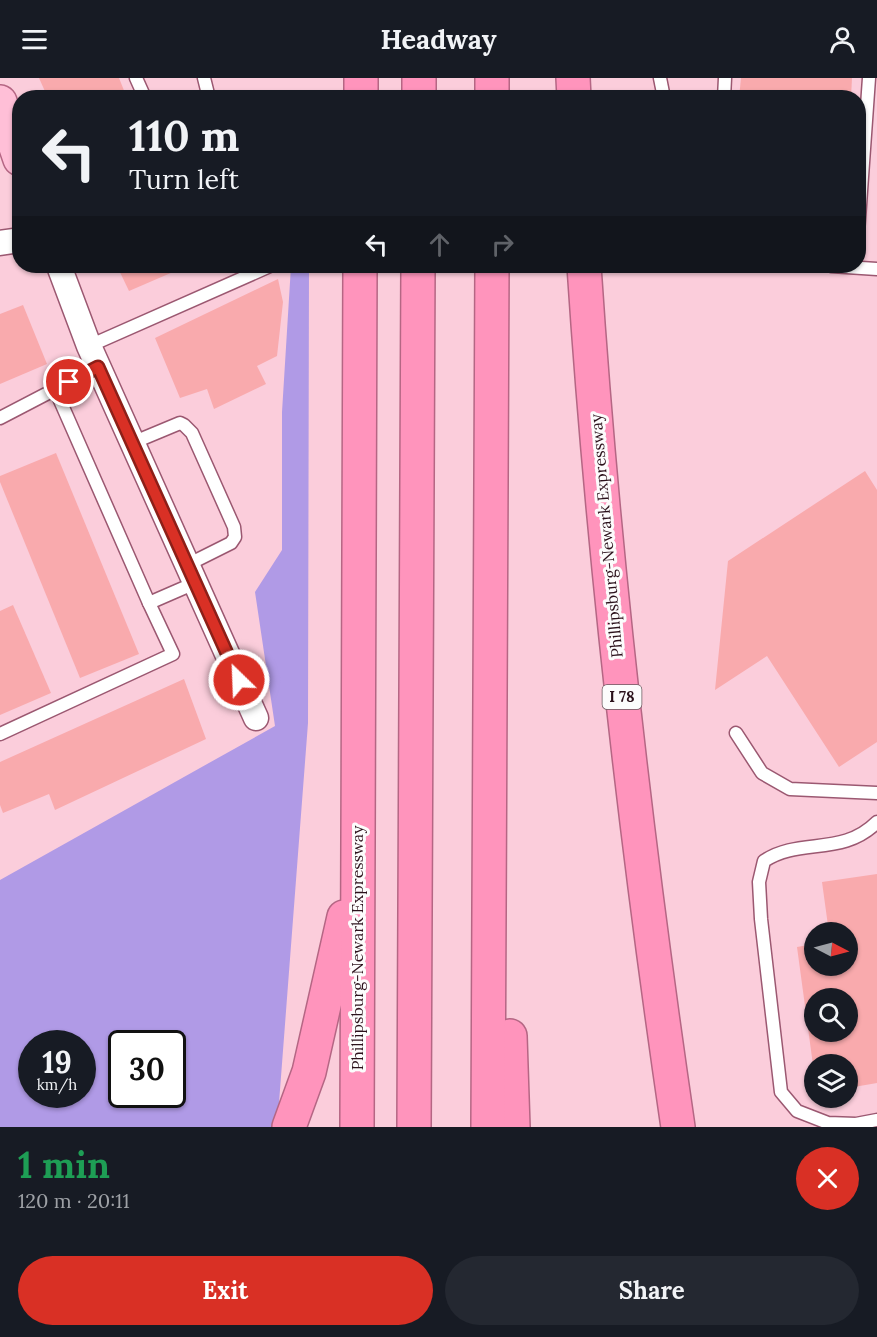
<!DOCTYPE html>
<meta charset="utf-8">
<style>
body{margin:0;font-family:Lora,serif;background:#242831;color:#f1f3f6;height:100vh;display:flex;flex-direction:column;font-size:22px;white-space:nowrap}
*{box-sizing:border-box;margin:0}
p{font-size:20px;color:#9ea1a6}
.icon{flex:none;width:33px;height:33px;fill:none;stroke:currentColor;stroke-width:2;stroke-linecap:round;stroke-linejoin:round}
.map{position:relative;height:1049px;overflow:hidden}
.sheet{display:flex;flex-direction:column;background:#171b24;flex:1}
.sheet>*{flex:none}
.guide{position:absolute;left:12px;top:12px;width:854px;height:183px;border-radius:24px;box-shadow:0 2px 4px #0004;background:#171b24;color:#f1f3f6;overflow:hidden}
.needle{width:39px;rotate:96deg}
.tools{position:absolute;left:804px;top:844px;display:grid;gap:12px}
.tools a{display:grid;place-items:center;width:54px;height:54px;border-radius:50%;background:#171b24;box-shadow:0 2px 4px #0004;font-size:30px}
.speed{position:absolute;left:18px;top:952px;display:flex;gap:12px;font-size:30px;font-weight:700;text-align:center}
.speed>*{display:grid;place-content:center;width:78px;height:78px;border-radius:50%;background:#171b24;box-shadow:0 2px 4px #0004;line-height:1}
.speed small{font-size:15px;font-weight:400}
.speed .limit{border:3px solid #111;border-radius:9px;background:#fff;color:#111}
.pin{position:absolute;display:grid;place-items:center;width:51px;height:51px;color:#fff;margin:-26px;border:3px solid #fff;border-radius:50%;box-shadow:0 2px 6px #0007}
.me{position:absolute;width:66px;margin:-33px;rotate:336deg;stroke-linejoin:round;filter:drop-shadow(0 0 4px #0008)}
.turn{display:flex;align-items:center;gap:21px;height:126px;padding:0 18px;font-size:27px}
.turn .icon{width:78px;height:78px;stroke-width:2.5}
.turn b{display:block;font-size:42px;line-height:51px}
.lanes{display:flex;align-items:center;height:57px;padding:0 18px;background:#0003;justify-content:center;gap:30px;direction:ltr}
.lanes .off{opacity:.35}
.round{display:grid;place-items:center;flex:none;width:63px;height:63px;border-radius:32px;background:#242831}
.headline{display:flex;align-items:center;justify-content:space-between;height:102px;padding:0 18px}
h1{font-size:36px;font-weight:700;line-height:45px;color:#1e9e55}
.action{display:flex;gap:12px;margin-top:auto;padding:12px 18px}
.action a{flex:1;height:69px;border-radius:36px;background:#d93025;color:#fff;font-size:24px;font-weight:700;line-height:69px;text-align:center}
.action a+a{background:#242831;color:#f1f3f6}
header{display:flex;justify-content:space-between;align-items:center;height:78px;padding:0 18px;background:#171b24;font-size:27px;font-weight:700}
.map>svg:first-child{display:block}
.forest{fill:#b09ae6;fill-rule:evenodd}
.building{fill:#f9aaad;fill-rule:evenodd}
.lines{fill:none;stroke-linecap:round;stroke-linejoin:round}
.lane-casing{stroke:#9b5871;stroke-width:15}
.street-casing{stroke:#9b5871;stroke-width:27}
.primary-casing{stroke:#b56684;stroke-width:36}
.highway-casing{stroke:#b56684;stroke-width:36}
.lane{stroke:#fff;stroke-width:12}
.street{stroke:#fff;stroke-width:24}
.primary{stroke:#ffbfd7;stroke-width:33}
.highway{stroke:#ff94bc;stroke-width:33}
.route-casing{stroke:#8d1f18;stroke-width:15}
.route{stroke:#d93025;stroke-width:10}
.labels{text-anchor:middle;stroke-width:6;stroke-linejoin:round;paint-order:stroke}
.shield{fill:#fcfcfc;stroke:#6a585e;stroke-width:1.5}
.shield-label{font-size:15px;font-weight:bold;fill:#2b111b}
.street-label{font-size:16px;fill:#2b111b;stroke:#fcfcfc}
</style>
<header><svg class="icon" aria-label="menu" viewBox="0 0 24 24"><path d="M4 6h16M4 12h16M4 18h16"/></svg>Headway<svg class="icon" aria-label="person" viewBox="0 0 24 24"><circle cx="12" cy="8" r="4"/><path d="M4 21q1-7 8-7t8 7"/></svg></header>
<div class="map">
<svg width="877" height="1049" viewBox="0 0 877 1049">
<rect width="100%" height="100%" fill="#fbcddb"/>
<path class="forest" d="M291 188H309L308 645 278 1038 290 1049H0V802L275 648 255 514 282 472V334ZM32 966H82V1017H32ZM122 966H172V1017H122Z"/>
<g class="building">
<path d="M39 0H119L127 20H48Z"/>
<path d="M741 0H852L851 20H739Z"/>
<path d="M117 188H187L129 213Z"/>
<path d="M278 201 283 224 277 278 257 288 266 306 214 331 207 311 180 320 155 260Z"/>
<path d="M23 227 47 286 0 306V236Z"/>
<path d="M56 375 139 576 80 600 0 404V398Z"/>
<path d="M865 393 877 412V664L839 689 767 578 715 612 728 483Z"/>
<path d="M13 527 51 615 0 637V533Z"/>
<path d="M184 601 206 661 55 732 49 716 3 735 0 727V684Z"/>
<path d="M877 796V1005L848 1010V987H813L797 869 814 866V888H848V855H829L822 804ZM814 921H848V954H814Z"/>
</g>
<g class="lines">
<defs>
<g id="lane">
<path d="M136 0 145 20"/>
<path d="M204 0 209 20"/>
<path d="M660 0 664 20"/>
<path d="M724 20 725 0"/>
<path d="M858 155 869 0"/>
<path d="M831 188 877 191"/>
<path d="M89 268 270 188"/>
<path d="M55 311 149 525"/>
<path d="M0 340 98 289"/>
<path d="M132 365 180 345 184 347 192 355 234 449 235 459 231 465 187 487"/>
<path d="M736 655 762 695 790 711 877 715"/>
<path d="M0 656 173 576 149 525 195 505"/>
<path d="M877 744C842 779 800 759 764 783L759 804 761 841 781 1014 797 1033 828 1045 856 1046 877 1042"/>
</g>
<g id="street">
<path d="M0 165 20 162"/>
<path d="M59 188 89 268 256 640"/>
</g>
<path id="primary" d="M0 24 20 81"/>
<g id="highway">
<path d="M573 0 574 20"/>
<path d="M361 20V0"/>
<path d="M419 20V0"/>
<path d="M492 20V0"/>
<path d="M584 188C603 476 636 763 678 1049"/>
<path d="M510 958 513 1049"/>
<path d="M289 1049 309 994 344 839"/>
<path d="M357 1049 360 188"/>
<path d="M414 1049 418 188"/>
<path d="M488 1049 492 188"/>
</g>
</defs>
<use href="#lane" class="lane-casing"/>
<use href="#street" class="street-casing"/>
<use href="#primary" class="primary-casing"/>
<use href="#highway" class="highway-casing"/>
<use href="#lane" class="lane"/>
<use href="#street" class="street"/>
<use href="#primary" class="primary"/>
<use href="#highway" class="highway"/>
</g>
<g class="lines">
<defs>
<path id="route" d="M69 304 98 289 239 602"/>
</defs>
<use href="#route" class="route-casing"/>
<use href="#route" class="route"/>
</g>
<g class="labels">
<rect class="shield" x="602.5" y="607" width="39" height="24" rx="4.5"/>
<g class="shield-label">
<text x="622" y="624">I 78</text>
</g>
<g class="street-label">
<text transform="translate(606 458) rotate(-95)" y="6">Phillipsburg-Newark Expressway</text>
<text transform="translate(357 870) rotate(-90)" y="6">Phillipsburg-Newark Expressway</text>
</g>
</g>
</svg>
<div class="tools">
<a><svg class="needle" viewBox="-14 -14 28 28"><path d="M0-13l5 13h-10z" fill="#e53935"/><path d="M0 13l5-13h-10z" fill="#9ea1a6"/></svg></a>
<a><svg class="icon" aria-label="search" viewBox="0 0 24 24"><circle cx="10" cy="10" r="6"/><path d="M15 15l6 6"/></svg></a>
<a><svg class="icon" aria-label="layers" viewBox="0 0 24 24"><path d="M12 4l9 5-9 5-9-5zM3 14l9 5 9-5"/></svg></a>
</div>
<div class="speed"><div>19<small>km/h</small></div><div class="limit">30</div></div>
<div class="pin" style="left:69px;top:304px;background:#d93025"><svg class="icon" aria-label="arrive" viewBox="0 0 24 24"><path d="M6 21V4h12l-3 4 3 4H6"/></svg></div>
<svg class="me" style="left:239px;top:602px" viewBox="-20 -20 40 40"><circle r="17" fill="#d93025" stroke="#fff" stroke-width="3"/><path d="M0-11L8 9 0 5-8 9z" fill="#fff"/></svg>
<div class="guide">
<div class="turn"><svg class="icon" aria-label="left" viewBox="0 0 24 24"><path d="M17 20v-9H6M10 6l-5 5 5 5"/></svg><div><b>110 m</b>Turn left</div></div>
<div class="lanes"><svg class="icon" aria-label="left" viewBox="0 0 24 24"><path d="M17 20v-9H6M10 6l-5 5 5 5"/></svg><svg class="icon off" aria-label="ahead" viewBox="0 0 24 24"><path d="M12 20V5M6 11l6-6 6 6"/></svg><svg class="icon off" aria-label="right" viewBox="0 0 24 24"><path d="M7 20v-9h11M14 6l5 5-5 5"/></svg></div>
</div>
</div>
<section class="sheet">
<div class="headline"><div><h1>1 min</h1><p>120 m · 20:11</p></div><a class="round" style="background:#d93025;color:#fff"><svg class="icon" aria-label="close" viewBox="0 0 24 24"><path d="M6 6l12 12M18 6L6 18"/></svg></a></div>
<div class="action"><a>Exit</a><a>Share</a></div>
</section>
